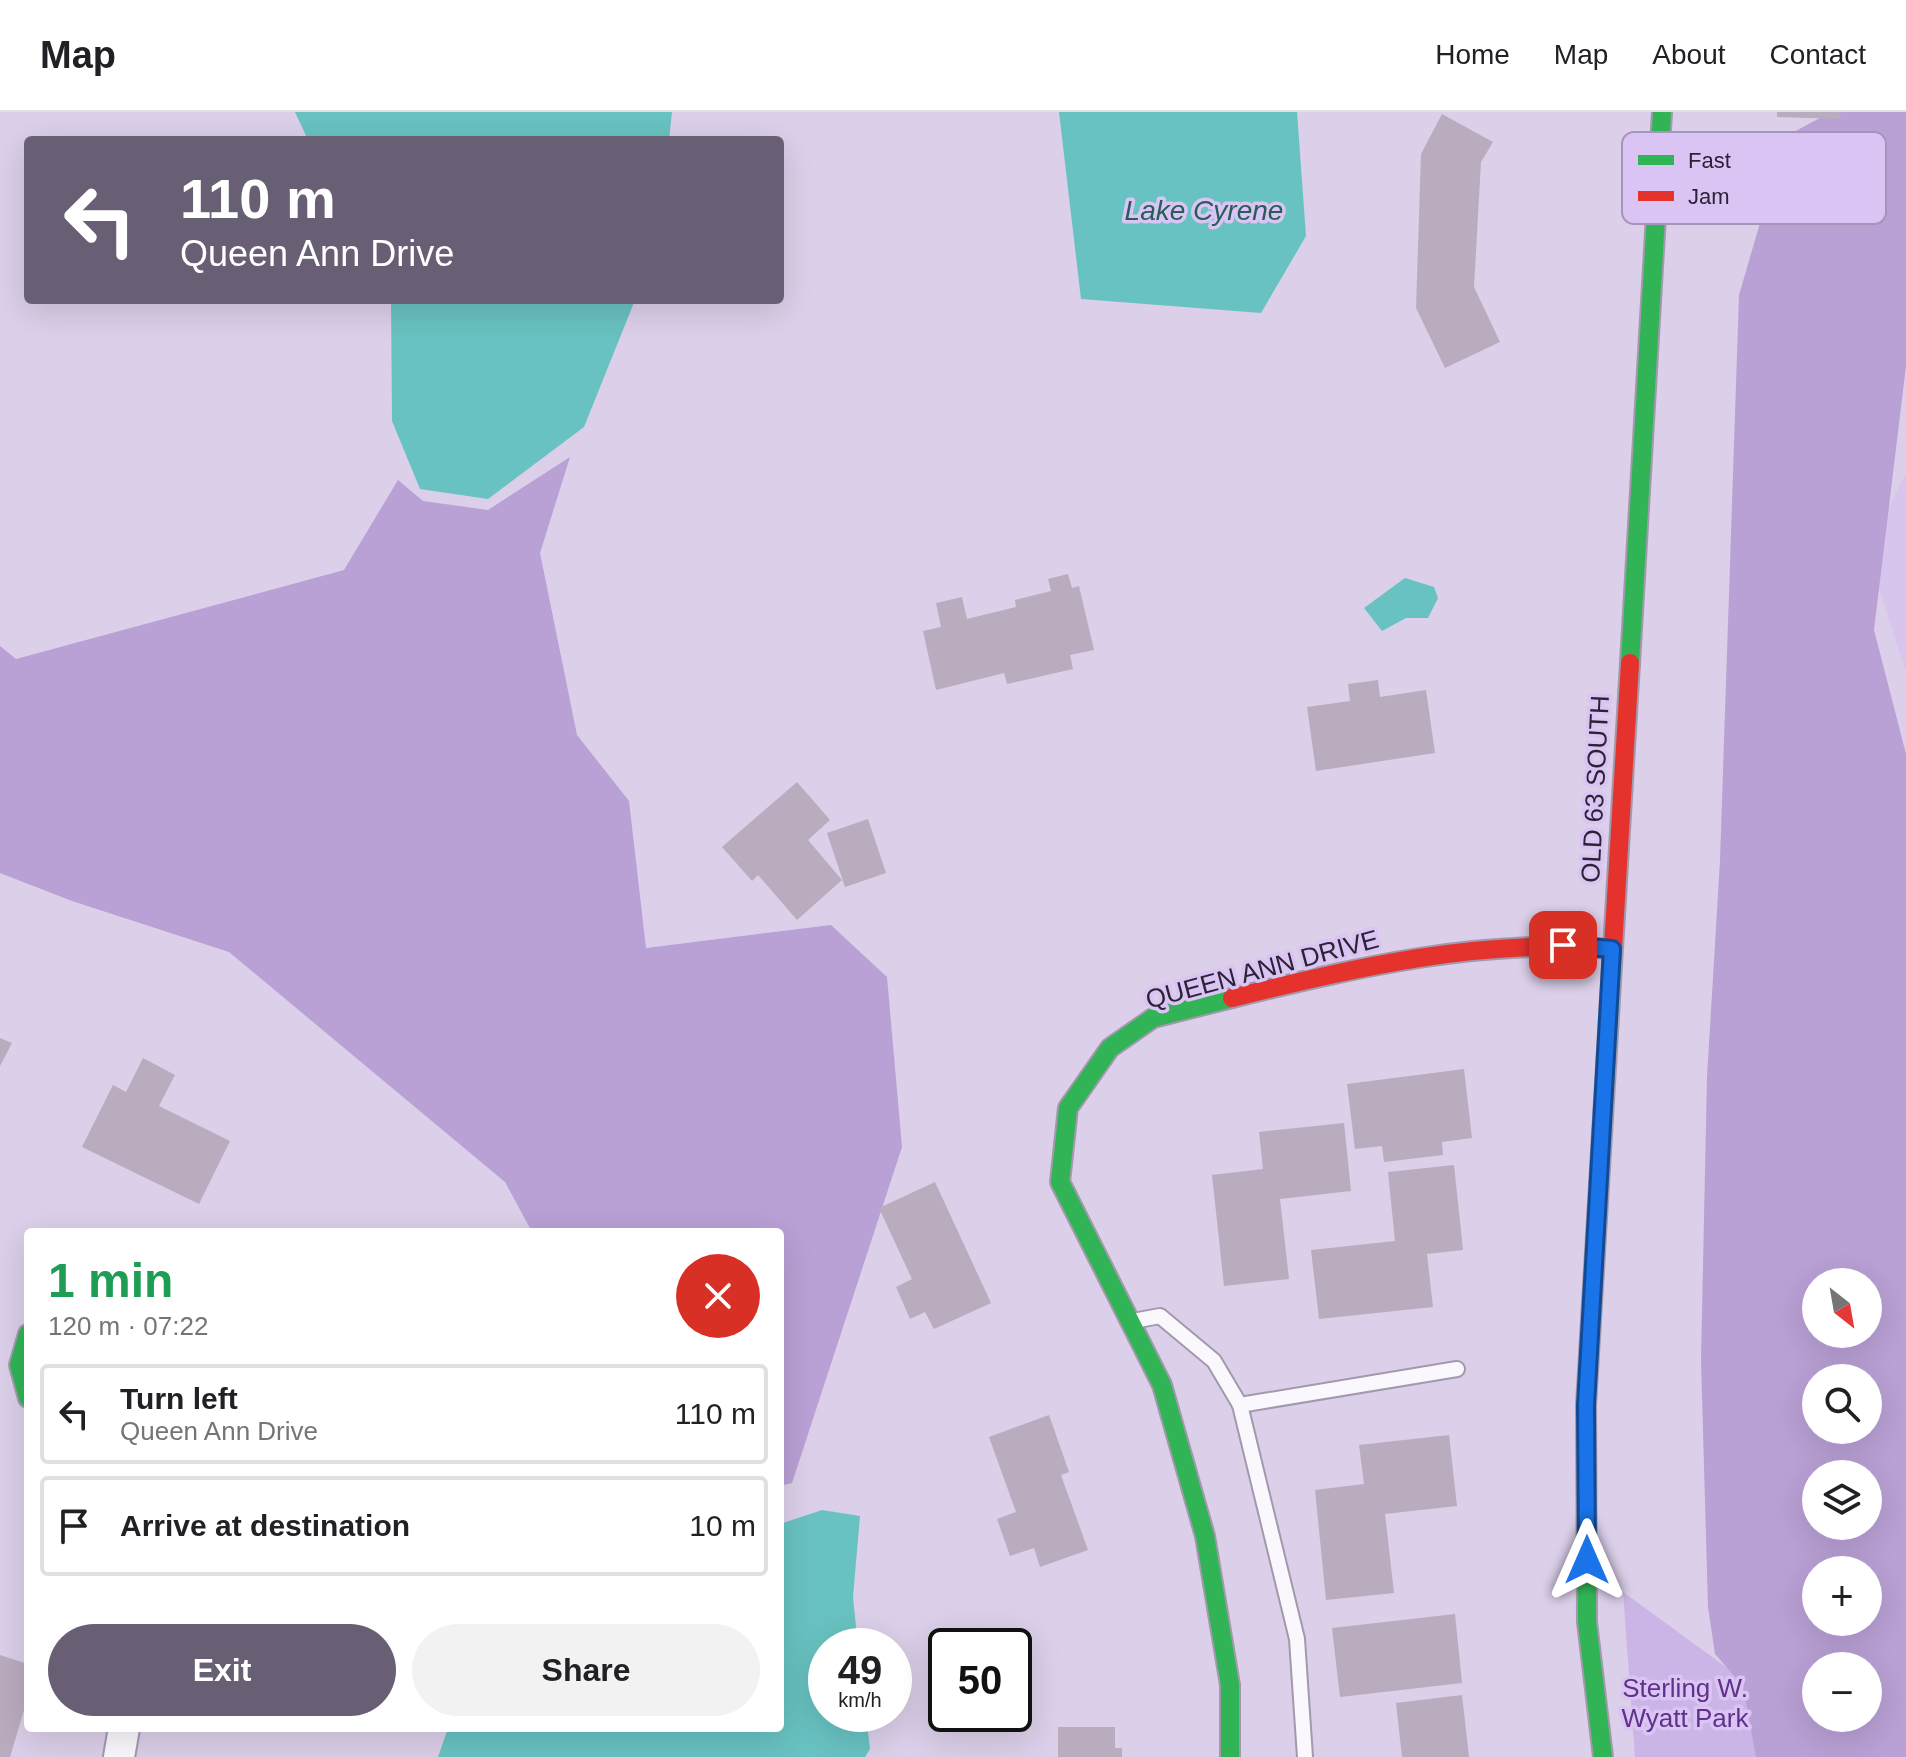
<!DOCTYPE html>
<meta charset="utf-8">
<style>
body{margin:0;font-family:Helvetica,sans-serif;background:#f2f2f2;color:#202124;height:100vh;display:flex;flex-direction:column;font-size:30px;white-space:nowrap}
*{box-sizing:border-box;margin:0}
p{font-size:26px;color:#757577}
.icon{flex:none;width:44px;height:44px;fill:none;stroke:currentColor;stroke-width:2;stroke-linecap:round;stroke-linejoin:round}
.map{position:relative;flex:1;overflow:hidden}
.panel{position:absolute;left:24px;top:1116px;width:760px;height:504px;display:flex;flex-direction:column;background:#fff;border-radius:8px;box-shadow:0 8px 32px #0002}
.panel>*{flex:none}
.top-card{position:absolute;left:24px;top:24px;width:760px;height:168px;border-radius:8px;box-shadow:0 8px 32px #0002;background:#695f74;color:#fff;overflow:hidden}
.needle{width:52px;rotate:149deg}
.tools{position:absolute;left:1802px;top:1156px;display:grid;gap:16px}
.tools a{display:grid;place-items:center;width:80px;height:80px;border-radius:50%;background:#fff;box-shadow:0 8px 32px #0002;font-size:40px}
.speed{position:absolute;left:808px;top:1516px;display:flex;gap:16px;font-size:40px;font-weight:700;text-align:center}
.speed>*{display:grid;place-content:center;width:104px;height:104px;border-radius:50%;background:#fff;box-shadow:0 8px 32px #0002;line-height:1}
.speed small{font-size:20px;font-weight:400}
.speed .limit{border:4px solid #111;border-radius:12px;background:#fff;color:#111}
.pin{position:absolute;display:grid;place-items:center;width:68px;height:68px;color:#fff;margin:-34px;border-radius:16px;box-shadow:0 4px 12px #0006}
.me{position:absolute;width:88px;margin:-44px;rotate:0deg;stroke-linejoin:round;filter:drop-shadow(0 0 6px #0008)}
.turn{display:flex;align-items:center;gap:28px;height:168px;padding:0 24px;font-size:36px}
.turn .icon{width:104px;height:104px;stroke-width:2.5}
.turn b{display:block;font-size:56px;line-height:68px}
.round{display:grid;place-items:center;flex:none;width:84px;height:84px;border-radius:42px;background:#f2f2f2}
.overview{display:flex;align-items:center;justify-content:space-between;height:136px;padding:0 24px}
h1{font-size:48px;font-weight:800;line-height:60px;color:#1e9e55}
.button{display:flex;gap:16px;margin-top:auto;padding:16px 24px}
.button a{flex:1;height:92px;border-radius:48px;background:#695f74;color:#fff;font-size:32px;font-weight:800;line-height:92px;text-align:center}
.button a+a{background:#f2f2f2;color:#202124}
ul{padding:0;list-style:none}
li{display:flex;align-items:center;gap:24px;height:100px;margin:0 16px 12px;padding:0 8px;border:4px solid #e0e0e0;border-radius:8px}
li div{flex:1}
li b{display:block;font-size:30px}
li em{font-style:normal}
header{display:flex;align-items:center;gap:48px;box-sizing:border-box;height:112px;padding:0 40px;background:#fff;border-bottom:2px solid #e0e0e0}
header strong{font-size:38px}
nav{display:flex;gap:44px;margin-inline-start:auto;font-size:28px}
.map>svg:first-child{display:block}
.built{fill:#d8c5ee}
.green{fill:#cbb4e6}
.forest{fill:#b9a0d5;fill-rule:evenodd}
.water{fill:#68c2c1}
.building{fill:#b9acbf}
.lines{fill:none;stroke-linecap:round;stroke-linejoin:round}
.lane-casing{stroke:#a299ad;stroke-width:18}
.street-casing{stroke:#a299ad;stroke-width:34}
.fast-casing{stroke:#a299ad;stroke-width:22}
.jam-casing{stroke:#a299ad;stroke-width:22}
.lane{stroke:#faf8fc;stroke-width:14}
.street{stroke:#faf8fc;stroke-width:30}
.fast{stroke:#30b455;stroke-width:18}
.jam{stroke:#e5322d;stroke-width:18}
.route-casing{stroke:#114b97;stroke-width:20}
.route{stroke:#1a73e8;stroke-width:14}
.labels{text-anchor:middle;stroke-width:7;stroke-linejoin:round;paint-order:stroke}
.street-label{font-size:26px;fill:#2c2335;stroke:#dac4f4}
.park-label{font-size:26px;fill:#603189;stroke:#dac4f4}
.water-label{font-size:28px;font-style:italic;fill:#295e58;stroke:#dac4f4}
.key{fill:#dac4f4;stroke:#a694bb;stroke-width:2}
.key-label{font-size:22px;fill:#2c2335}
</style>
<header>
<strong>Map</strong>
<nav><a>Home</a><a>Map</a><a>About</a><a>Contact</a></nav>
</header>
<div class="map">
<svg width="1906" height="1645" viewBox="0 0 1906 1645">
<rect width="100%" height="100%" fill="#dbcfe9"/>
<path class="built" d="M1906 361V560L1867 440Z"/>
<path class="green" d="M1623 1480 1752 1574 1763 1645H1635Z"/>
<g class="forest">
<path d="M1831 0H1906V254L1874 518 1906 642V1645H1756L1743 1574 1715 1542 1708 1495 1701 1248 1707 965 1720 749 1739 183 1772 70 1792 21ZM1816 1170H1868V1222H1816ZM1816 1266H1868V1318H1816ZM1816 1362H1868V1414H1816ZM1816 1458H1868V1510H1816ZM1816 1554H1868V1606H1816Z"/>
<path d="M570 345 540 441 577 623 629 689 646 836 831 813 887 865 902 1035 792 1371 780 1374V1120H532L505 1070 229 840 72 789 0 761V534L16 547 344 458 398 368 423 389 488 398Z"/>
</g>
<g class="water">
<path d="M295 0H672L669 28H308Z"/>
<path d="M1059 0H1297L1306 124 1261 201 1081 187Z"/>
<path d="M391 188H635L584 315 488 387 420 377 392 309Z"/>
<path d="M1405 466 1434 475 1438 486 1428 506H1406L1382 519 1364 496Z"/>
<path d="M822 1398 860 1404 853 1485 858 1534H826V1602H866L870 1637 865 1645H438L448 1616H780V1412Z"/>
</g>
<g class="building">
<path d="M1777 0H1841L1840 7 1777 5Z"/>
<path d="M1442 2 1493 30 1481 50 1474 175 1500 230 1445 256 1416 196 1421 42Z"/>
<path d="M1068 462 1072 476 1079 474 1094 538 1070 543 1073 557 1007 572 1004 561 936 578 923 519 941 515 936 491 962 485 967 507 1016 495 1015 488 1051 479 1048 467Z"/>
<path d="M1378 568 1380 585 1426 578 1435 641 1316 659 1307 595 1350 589 1348 572Z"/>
<path d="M797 670 830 708 808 728 842 768 797 808 758 763 752 769 722 735Z"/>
<path d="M868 707 886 761 845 775 827 721Z"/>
<path d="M0 926 12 931 0 954Z"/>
<path d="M143 946 175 963 159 994 230 1029 199 1092 82 1035 113 973 126 980Z"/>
<path d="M1464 957 1472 1026 1442 1030 1443 1043 1384 1050 1382 1034 1355 1037 1347 972Z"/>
<path d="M1344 1011 1351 1079 1280 1087 1289 1167 1224 1174 1212 1063 1263 1057 1259 1020Z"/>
<path d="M1454 1053 1463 1138 1427 1142 1433 1195 1319 1207 1311 1138 1395 1129 1388 1060Z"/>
<path d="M935 1070 991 1191 934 1217 925 1200 910 1207 896 1175 912 1167 879 1096Z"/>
<path d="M1049 1303 1069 1360 1061 1363 1088 1438 1040 1455 1034 1436 1010 1444 997 1407 1016 1400 989 1325Z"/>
<path d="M1449 1323 1457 1394 1385 1402 1394 1481 1326 1488 1315 1378 1364 1372 1359 1333Z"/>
<path d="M1455 1502 1462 1571 1340 1585 1332 1516Z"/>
<path d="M0 1543 28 1552V1585L10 1645H0Z"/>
<path d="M1462 1583 1469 1645H1402L1396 1591Z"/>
<path d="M1058 1615H1115V1636H1122V1645H1058Z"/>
</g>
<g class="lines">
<defs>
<g id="lane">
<path d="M1133 1209 1160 1204 1214 1249 1240 1293 1297 1527 1305 1645"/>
<path d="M1240 1293 1457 1257"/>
</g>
<path id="street" d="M119 1645 124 1616"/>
<g id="fast">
<path d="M1630 551 1662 0"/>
<path d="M28 1222 19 1253 28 1286"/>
<path d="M1230 1645V1573L1205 1424 1162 1273 1060 1070 1068 996 1110 936 1153 906 1232 886"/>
<path d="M1603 1645 1587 1510 1586 1293 1612 853"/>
</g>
<g id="jam">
<path d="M1612 853 1630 551"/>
<path d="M1232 886C1358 855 1482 826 1612 837"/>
</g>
</defs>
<use href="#lane" class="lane-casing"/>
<use href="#street" class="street-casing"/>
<use href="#fast" class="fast-casing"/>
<use href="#jam" class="jam-casing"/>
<use href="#lane" class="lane"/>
<use href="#street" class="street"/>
<use href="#fast" class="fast"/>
<use href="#jam" class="jam"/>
</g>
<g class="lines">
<defs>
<path id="route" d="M1563 833 1612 837 1586 1293 1587 1448"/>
</defs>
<use href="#route" class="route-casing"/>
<use href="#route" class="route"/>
</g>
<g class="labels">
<g class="street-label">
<text transform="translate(1595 677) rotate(-87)" y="9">OLD 63 SOUTH</text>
<text transform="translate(1262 857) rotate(-15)" y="9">QUEEN ANN DRIVE</text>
</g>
<g class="park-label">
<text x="1685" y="1585">Sterling W.<tspan x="1685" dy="30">Wyatt Park</tspan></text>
</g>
<g class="water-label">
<text x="1204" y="108">Lake Cyrene</text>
</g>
</g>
<rect x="1622" y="20" width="264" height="92" rx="12" class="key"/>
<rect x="1638" y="43" width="36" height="10" fill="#30b455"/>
<rect x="1638" y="79" width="36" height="10" fill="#e5322d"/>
<g class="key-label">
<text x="1688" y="56">Fast</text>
<text x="1688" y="92">Jam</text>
</g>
</svg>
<div class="tools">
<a><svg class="needle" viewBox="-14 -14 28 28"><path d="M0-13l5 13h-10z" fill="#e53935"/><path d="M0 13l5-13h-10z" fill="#757577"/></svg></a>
<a><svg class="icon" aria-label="search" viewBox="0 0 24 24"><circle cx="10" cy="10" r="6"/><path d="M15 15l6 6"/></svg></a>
<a><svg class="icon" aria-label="layers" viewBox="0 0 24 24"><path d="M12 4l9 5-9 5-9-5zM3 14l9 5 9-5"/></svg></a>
<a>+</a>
<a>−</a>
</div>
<div class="speed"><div>49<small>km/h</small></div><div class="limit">50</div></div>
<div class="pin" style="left:1563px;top:833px;background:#d93025"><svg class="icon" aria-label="arrive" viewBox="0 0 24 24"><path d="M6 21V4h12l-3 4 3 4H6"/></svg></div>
<svg class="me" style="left:1587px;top:1448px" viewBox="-20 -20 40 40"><path d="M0-17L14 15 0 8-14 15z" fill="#1a73e8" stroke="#fff" stroke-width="4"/></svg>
<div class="top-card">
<div class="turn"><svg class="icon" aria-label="left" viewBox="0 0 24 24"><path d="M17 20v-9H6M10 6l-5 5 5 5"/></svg><div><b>110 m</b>Queen Ann Drive</div></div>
</div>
<section class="panel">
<div class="overview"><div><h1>1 min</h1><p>120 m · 07:22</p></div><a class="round" style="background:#d93025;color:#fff"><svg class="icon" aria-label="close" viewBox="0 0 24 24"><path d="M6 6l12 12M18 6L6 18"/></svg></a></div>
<ul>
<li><svg class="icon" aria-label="left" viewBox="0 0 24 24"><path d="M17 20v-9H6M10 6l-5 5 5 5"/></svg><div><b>Turn left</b><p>Queen Ann Drive</p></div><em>110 m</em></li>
<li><svg class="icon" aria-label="arrive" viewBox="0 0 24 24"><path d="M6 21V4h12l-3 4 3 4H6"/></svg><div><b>Arrive at destination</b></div><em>10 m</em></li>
</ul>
<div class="button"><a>Exit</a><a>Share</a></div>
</section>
</div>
